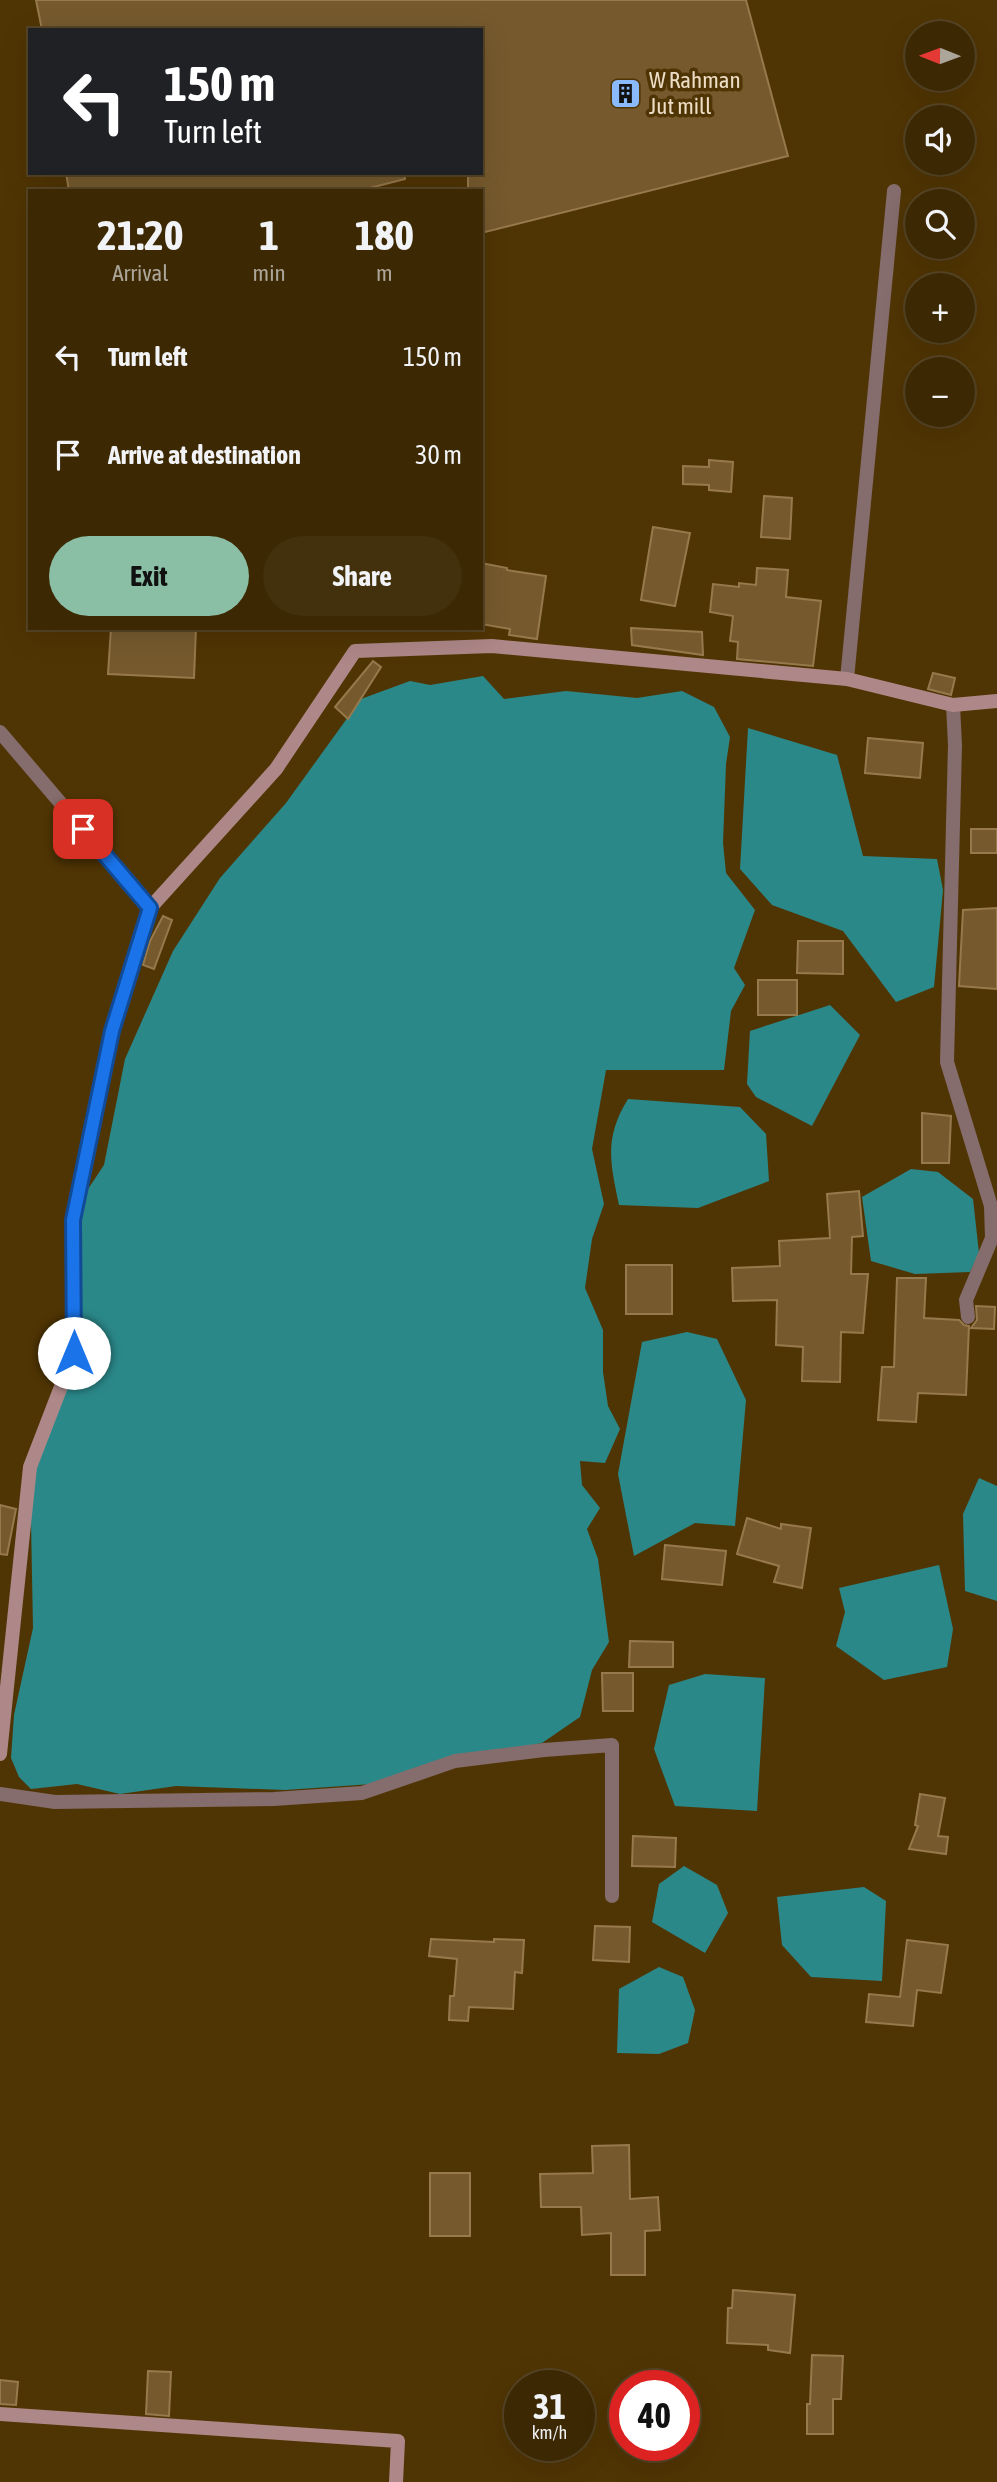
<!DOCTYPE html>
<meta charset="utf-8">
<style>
body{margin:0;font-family:"Asap Condensed",sans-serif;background:#43300d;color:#f1f3f6;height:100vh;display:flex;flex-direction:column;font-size:26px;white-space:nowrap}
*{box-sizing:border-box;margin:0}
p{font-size:23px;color:#aca69a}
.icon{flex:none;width:38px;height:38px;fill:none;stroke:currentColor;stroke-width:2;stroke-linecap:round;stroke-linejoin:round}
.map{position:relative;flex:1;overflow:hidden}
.sheet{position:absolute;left:28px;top:189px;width:455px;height:441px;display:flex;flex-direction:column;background:#3c2803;border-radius:0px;box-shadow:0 7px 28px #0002,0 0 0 2px #554425}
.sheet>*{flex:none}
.hud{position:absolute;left:28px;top:28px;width:455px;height:147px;border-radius:0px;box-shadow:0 7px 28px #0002,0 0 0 2px #554425;background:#202124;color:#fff;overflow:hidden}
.needle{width:46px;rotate:271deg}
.tools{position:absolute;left:905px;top:21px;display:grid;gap:14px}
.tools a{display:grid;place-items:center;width:70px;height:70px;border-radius:50%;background:#3c2803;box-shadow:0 7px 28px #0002,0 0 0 2px #554425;font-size:35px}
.speed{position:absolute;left:504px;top:2370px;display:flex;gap:14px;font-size:35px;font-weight:700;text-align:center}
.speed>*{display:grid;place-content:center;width:91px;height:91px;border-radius:50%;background:#3c2803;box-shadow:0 7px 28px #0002,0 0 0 2px #554425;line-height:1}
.speed small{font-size:18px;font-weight:400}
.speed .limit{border:10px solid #d22;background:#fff;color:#111}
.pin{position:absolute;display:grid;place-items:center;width:60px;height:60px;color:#fff;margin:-30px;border-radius:14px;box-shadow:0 4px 10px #0006}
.me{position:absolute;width:77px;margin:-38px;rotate:0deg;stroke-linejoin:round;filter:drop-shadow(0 0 5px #0008)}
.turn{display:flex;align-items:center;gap:24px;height:147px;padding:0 21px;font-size:32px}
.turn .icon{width:91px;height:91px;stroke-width:2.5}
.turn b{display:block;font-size:49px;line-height:60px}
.eta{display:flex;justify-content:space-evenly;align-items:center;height:119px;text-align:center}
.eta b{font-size:42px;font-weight:700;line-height:49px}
.button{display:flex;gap:14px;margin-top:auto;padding:14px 21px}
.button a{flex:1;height:80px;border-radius:42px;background:#8abfa5;color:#111;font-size:28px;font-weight:700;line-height:80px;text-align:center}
.button a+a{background:#43300d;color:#f1f3f6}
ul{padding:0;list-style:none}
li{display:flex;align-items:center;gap:21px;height:98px;padding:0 21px}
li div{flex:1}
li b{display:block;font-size:26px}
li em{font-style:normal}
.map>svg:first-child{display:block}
.water{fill:#2b8889}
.building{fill:#765a2e;stroke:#96794c;stroke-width:2}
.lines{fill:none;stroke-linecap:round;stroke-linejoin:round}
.street{stroke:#856c6d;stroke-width:14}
.secondary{stroke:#ae8788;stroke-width:14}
.route-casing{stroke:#114b97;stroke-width:18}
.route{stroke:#1a73e8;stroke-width:12}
.labels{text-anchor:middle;stroke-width:7;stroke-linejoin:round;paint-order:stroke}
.poi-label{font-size:23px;fill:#edddc6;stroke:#503504;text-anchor:start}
</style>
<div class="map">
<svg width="997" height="2482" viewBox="0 0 997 2482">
<rect width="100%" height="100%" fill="#503504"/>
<g class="water">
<path d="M483 676 504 699 566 691 637 698 682 691 714 707 730 737 726 764 723 843 726 873 755 910 734 968 745 985 731 1011 724 1070H606L592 1149 604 1204 592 1239 585 1288 603 1330V1372L608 1406 620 1429 605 1463 580 1461 582 1485 600 1508 587 1529 598 1559 609 1642 592 1670 580 1717 542 1743 455 1761 372 1784 285 1790 176 1786 120 1794 77 1784 31 1789 19 1777 11 1758 14 1715 33 1628 30 1467 79 1346 68 1219 104 1165 125 1059 173 951 220 878 286 803 361 699 410 681 430 685Z"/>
<path d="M748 728 837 755 863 856 937 859 943 890 934 987 896 1002 843 931 772 905 740 869Z"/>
<path d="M830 1005 860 1035 812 1126 756 1097 747 1084 750 1031Z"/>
<path d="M628 1099 740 1107 766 1134 769 1181 698 1208 619 1205C610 1162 604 1138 628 1099Z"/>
<path d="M911 1169 938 1172 973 1199 979 1253 970 1272 915 1274 871 1261 862 1197Z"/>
<path d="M687 1332 717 1339 746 1400 735 1526 695 1523 634 1556 618 1474 642 1342Z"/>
<path d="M979 1478 997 1486V1601L965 1591 963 1514Z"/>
<path d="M939 1565 953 1629 947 1667 884 1680 836 1646 845 1612 839 1588Z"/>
<path d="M705 1674 765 1678 757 1811 675 1806 654 1749 669 1685Z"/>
<path d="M684 1866 717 1885 728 1913 705 1953 652 1922 659 1884Z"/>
<path d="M864 1887 886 1901 882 1981 811 1977 782 1945 777 1897Z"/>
<path d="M659 1967 683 1977 695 2010 688 2043 659 2054 617 2053 619 1989Z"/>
</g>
<g class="building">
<path d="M36 0H746L788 156 481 233V191H468V173H481V30H42Z"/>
<path d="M66 173H404L405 179 358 191H69Z"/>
<path d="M709 460 733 462 731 492 709 490V485L683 484V466L709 467Z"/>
<path d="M764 496 792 498 790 539 761 537Z"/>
<path d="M653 527 690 533 675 606 641 600Z"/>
<path d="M481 563 507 568V570L546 576 537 639 509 635 510 629 481 624Z"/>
<path d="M757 568 788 570 786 597 821 601 813 666 737 659 738 642 730 641 733 616 710 612 713 584 739 587V583L756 585Z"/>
<path d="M111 628H196L194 678 108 674Z"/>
<path d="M631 628 702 632 703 655 632 645Z"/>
<path d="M373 661 381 667 348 719 335 707Z"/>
<path d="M933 673 955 678 951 695 928 689Z"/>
<path d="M868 738 923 743 920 778 865 773Z"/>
<rect x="971" y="829" width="26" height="24"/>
<path d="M997 908V989L959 986 963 910Z"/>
<path d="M163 916 172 920 154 969 143 965 150 941Z"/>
<path d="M798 941H843V974L797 973Z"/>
<rect x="758" y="980" width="39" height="35"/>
<path d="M922 1113 951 1116 949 1163H922Z"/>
<path d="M859 1191 863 1236 852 1237 851 1274H868L863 1333 841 1332 840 1382 802 1381 803 1347 776 1345 777 1300 733 1301 732 1268 780 1266 779 1241 830 1238 827 1194Z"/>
<rect x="626" y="1265" width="46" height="49"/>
<path d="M897 1278H926L924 1318 959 1320 964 1325 969 1326 966 1395 918 1393 916 1422 878 1420 882 1367H894Z"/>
<path d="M976 1306 995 1307 994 1329 971 1328 977 1320Z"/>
<path d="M0 1505 16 1509 7 1555 0 1554Z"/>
<path d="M747 1518 781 1529V1524L811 1528 802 1588 774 1582 779 1566 737 1554Z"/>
<path d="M665 1545 726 1551 722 1585 662 1579Z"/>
<path d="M630 1641 673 1642V1667H629Z"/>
<path d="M602 1673H633V1711H603Z"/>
<path d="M920 1794 945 1798 938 1836 948 1837 946 1854 909 1849 918 1826 915 1825Z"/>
<path d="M633 1836 676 1838 675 1867 632 1866Z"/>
<path d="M595 1926 630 1927 629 1962 593 1960Z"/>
<path d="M431 1939 494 1942V1939L524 1940 522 1973 515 1972 513 2009 469 2007 468 2021 449 2020 450 1996H454L457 1959 429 1956Z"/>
<path d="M907 1940 948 1945 941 1993 917 1990 913 2026 866 2022 869 1994 900 1997Z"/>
<path d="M629 2145 630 2199 658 2197 660 2230 645 2231V2275H611V2233L582 2235 581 2207H541L540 2174 593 2173 592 2146Z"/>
<rect x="430" y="2173" width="40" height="63"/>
<path d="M733 2290 795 2295 790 2353 768 2350V2345L727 2343 728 2308H732Z"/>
<path d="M812 2355 843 2356 841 2399H833V2434H807V2404H810Z"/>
<path d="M148 2371 171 2372 169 2416 146 2414Z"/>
<path d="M0 2380 18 2382 16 2405 0 2404Z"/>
</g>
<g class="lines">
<g class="street">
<path d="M847 679 894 191"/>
<path d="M953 705 955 745 947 1062 991 1206 992 1238 966 1300 968 1317"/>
<path d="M0 732 150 908"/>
<path d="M0 1794 55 1802 274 1799 362 1793 455 1761 544 1750 612 1745V1896"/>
</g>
<g class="secondary">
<path d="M0 1754 30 1467 74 1353 73 1220 112 1031 150 908 276 769 355 651 492 646 847 679 953 705 997 701"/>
<path d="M0 2414 398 2441 396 2482"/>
</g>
</g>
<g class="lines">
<defs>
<path id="route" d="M74 1353 73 1220 112 1031 150 908 83 829"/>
</defs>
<use href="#route" class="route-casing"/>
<use href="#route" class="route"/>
</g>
<defs>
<symbol id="building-square" viewBox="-11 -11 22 22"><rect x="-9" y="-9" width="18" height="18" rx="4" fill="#8abafc" stroke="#503504"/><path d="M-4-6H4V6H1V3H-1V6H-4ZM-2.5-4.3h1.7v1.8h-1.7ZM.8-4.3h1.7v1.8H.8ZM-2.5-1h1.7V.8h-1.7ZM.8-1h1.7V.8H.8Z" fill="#111"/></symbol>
</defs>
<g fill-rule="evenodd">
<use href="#building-square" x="608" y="76" width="35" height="35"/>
</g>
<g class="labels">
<g class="poi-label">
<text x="649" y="88">W Rahman<tspan x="649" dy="26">Jut mill</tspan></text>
</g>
</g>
</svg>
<div class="tools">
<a><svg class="needle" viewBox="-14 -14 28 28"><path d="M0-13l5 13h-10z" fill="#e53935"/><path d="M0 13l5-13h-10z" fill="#aca69a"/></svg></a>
<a><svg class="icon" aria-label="sound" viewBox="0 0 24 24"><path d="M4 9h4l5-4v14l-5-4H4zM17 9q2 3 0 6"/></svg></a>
<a><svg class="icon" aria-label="search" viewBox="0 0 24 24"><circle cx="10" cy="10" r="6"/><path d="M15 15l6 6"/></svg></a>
<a>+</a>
<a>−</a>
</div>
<div class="speed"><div>31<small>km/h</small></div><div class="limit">40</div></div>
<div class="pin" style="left:83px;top:829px;background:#d93025"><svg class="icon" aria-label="arrive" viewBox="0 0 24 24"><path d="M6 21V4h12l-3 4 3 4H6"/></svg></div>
<svg class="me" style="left:74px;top:1353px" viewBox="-20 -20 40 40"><circle r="19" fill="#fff"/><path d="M0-13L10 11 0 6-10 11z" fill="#1a73e8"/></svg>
<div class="hud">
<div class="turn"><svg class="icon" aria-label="left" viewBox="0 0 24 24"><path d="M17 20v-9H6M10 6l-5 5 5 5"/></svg><div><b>150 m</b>Turn left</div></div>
</div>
<section class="sheet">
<div class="eta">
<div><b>21:20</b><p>Arrival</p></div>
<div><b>1</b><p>min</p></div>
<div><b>180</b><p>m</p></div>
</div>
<ul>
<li><svg class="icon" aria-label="left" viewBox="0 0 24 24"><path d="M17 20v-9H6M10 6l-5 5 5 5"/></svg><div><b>Turn left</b></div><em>150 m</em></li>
<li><svg class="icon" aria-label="arrive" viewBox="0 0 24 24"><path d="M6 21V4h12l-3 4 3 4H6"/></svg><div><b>Arrive at destination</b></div><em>30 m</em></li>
</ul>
<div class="button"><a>Exit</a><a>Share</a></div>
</section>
</div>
